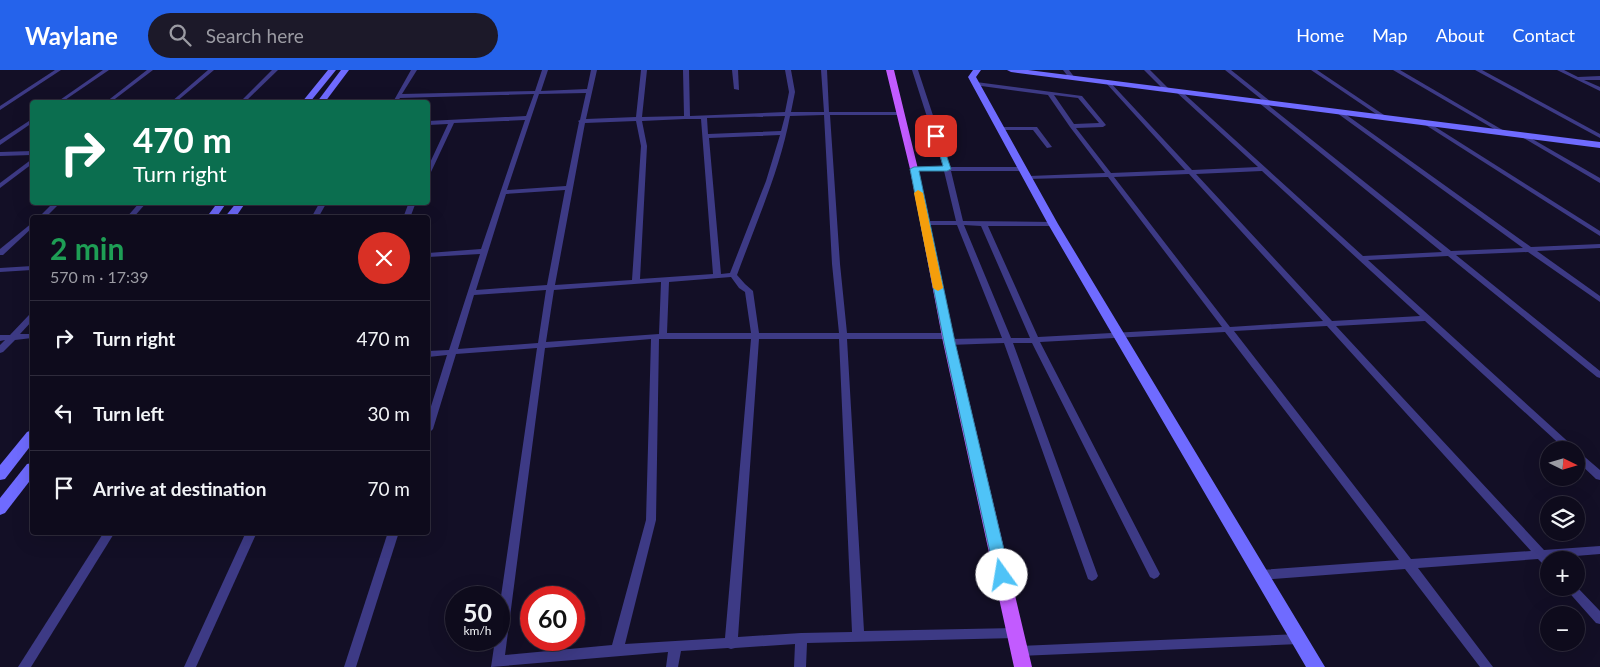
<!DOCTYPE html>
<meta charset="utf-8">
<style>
body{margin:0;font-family:Lato,sans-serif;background:#1c1929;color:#f1f3f6;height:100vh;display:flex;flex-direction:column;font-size:19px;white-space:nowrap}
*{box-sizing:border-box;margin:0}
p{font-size:16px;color:#9b9ba3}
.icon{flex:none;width:28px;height:28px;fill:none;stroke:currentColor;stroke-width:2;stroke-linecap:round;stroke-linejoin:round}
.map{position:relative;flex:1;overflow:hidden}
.sheet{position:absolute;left:30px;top:145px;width:400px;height:320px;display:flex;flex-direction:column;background:#0e0b1c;border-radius:5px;box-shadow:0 5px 20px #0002,0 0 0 1px #2e2b3b}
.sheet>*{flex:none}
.guide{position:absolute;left:30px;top:30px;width:400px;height:105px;border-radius:5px;box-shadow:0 5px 20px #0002,0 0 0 1px #2e2b3b;background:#0b6e4f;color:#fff;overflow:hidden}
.needle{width:32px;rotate:95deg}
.fabs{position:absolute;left:1540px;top:371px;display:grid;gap:10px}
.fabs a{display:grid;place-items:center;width:45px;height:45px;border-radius:50%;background:#0e0b1c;box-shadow:0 5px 20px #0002,0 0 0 1px #2e2b3b;font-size:25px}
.speed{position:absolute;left:445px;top:516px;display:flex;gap:10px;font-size:25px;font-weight:700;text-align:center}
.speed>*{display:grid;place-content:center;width:65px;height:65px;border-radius:50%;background:#0e0b1c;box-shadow:0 5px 20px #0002,0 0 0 1px #2e2b3b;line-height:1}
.speed small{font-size:12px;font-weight:400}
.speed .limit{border:8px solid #d22;background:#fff;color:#111}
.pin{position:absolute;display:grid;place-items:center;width:42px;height:42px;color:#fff;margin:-21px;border-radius:10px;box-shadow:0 2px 8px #0006}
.me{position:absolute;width:55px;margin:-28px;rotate:347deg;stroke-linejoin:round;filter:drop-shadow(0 0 4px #0008)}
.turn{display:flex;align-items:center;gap:18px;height:105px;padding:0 20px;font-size:22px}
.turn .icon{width:65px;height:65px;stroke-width:2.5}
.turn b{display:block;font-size:35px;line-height:42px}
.round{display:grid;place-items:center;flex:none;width:52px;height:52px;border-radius:26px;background:#1c1929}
.head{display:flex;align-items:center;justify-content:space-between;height:85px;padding:0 20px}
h1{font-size:30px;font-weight:700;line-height:38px;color:#1e9e55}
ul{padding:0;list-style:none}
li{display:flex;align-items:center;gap:15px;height:75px;padding:0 20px;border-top:1px solid #2e2b3b}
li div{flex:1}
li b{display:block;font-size:19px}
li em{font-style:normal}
header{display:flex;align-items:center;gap:30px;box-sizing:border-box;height:70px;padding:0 25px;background:#2563eb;color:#fff}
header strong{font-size:24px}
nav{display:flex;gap:28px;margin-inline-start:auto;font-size:18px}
.search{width:350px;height:45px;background:#1c1929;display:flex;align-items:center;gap:12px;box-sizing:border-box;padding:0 18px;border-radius:28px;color:#9b9ba3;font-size:19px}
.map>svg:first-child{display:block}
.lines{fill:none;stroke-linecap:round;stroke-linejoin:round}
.street{fill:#3d3a85;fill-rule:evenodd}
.secondary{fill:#6f6bff;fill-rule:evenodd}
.primary{fill:#c25bff;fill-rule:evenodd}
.route{fill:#4fc3f7;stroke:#337fa1}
.slow{fill:#f59e0b}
</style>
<header>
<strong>Waylane</strong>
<div class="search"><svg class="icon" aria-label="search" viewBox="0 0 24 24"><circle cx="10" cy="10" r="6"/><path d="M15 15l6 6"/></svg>Search here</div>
<nav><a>Home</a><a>Map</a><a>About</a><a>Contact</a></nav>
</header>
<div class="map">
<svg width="1600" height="597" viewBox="0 0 1600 597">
<rect width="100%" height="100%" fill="#130f26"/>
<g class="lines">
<g class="street">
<path d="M55 0H61L0 40V36Z"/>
<path d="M103 0H109L62 32H57Z"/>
<path d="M147 0H153L111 32H106Z"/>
<path d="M208 0H214L176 32H171Z"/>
<path d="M272 0H278L245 32H240Z"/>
<path d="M411 0H417L402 24 535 21 542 0H548L541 21 587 19 591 0H597L586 49 636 47 641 0H647L642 47 684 46 683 0H689L690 46 785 42 789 22 785 0H791L795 22 791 42H824L821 0H827L829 42H901V44L899 45H830L840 194 847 263H948L952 266 948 269H847L864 561 1016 558 1020 559 1022 563 1020 567 1016 568 807 573 806 597H794L795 574 735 578 731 579 728 578 681 581 678 597H666L668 582 491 597 495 570H499V540L537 278 456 284 433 359 431 361 428 362V346L447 285 428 287V281L449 280 480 184 428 187V183L481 179 525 50 454 53 431 102 428 104V97L448 54 428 55V51L526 46 534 24 400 28 397 32H393ZM586 23 580 50 578 51 579 52 566 116 507 120 539 24ZM824 45 832 194 839 263H759L753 221 745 214 737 205C756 153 780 100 790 46ZM785 46 781 61 708 64 707 48ZM685 49H701L713 204 640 209 647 76 642 51ZM636 51 641 76 632 210 555 215 585 53ZM780 65 766 111 730 203 721 204 709 68ZM565 120 547 215 476 220 506 124ZM731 207 739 218 745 222 751 263H667L669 212ZM661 212 659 264 546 272 554 220ZM546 220 538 273 458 279 474 225ZM651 269 646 450 612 575 505 585 545 278ZM659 269H751L725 568 625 574 656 450ZM759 269H839L852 562 801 563 738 567Z"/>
<path d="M732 0H738L739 20 734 19Z"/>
<path d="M912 0H918L950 97H1024L1027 99 1024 101H951L963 151 1053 152 1056 154 1053 156H988L1038 267 1222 257 1108 107 1027 109V107L1029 106 1105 103 1070 57 1048 25 974 15 973 14 976 12 1082 26 1106 55 1103 57 1076 58 1111 103 1185 100 1106 13V11L1108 10 1192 100 1258 97 1175 21 1180 20 1363 186 1442 182 1258 32V30H1262L1451 181 1523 178 1337 43V41H1341L1531 177 1600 174V178L1537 181 1600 226V232L1528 182 1456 185 1600 301V308L1597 307 1448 186 1368 190 1575 378 1576 381 1579 382 1600 400V410L1596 409 1576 390V380H1566L1425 251 1336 256 1544 480 1600 476V484L1551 488 1553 490H1549V497L1545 496 1538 489 1418 498 1493 597H1480L1405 499 1261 510 1257 508 1255 505 1257 502 1261 500 1399 490 1225 262 1040 272 1160 504 1158 507 1154 509 1150 507 1032 273H1013L1098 506 1096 509 1092 511 1088 509 1004 273 949 275 945 272 949 269 1002 268 957 155H924L921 153 924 151H956L944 101H914L911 99 914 97H943ZM1054 25 1078 28 1099 53 1074 54ZM1262 101 1420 246 1332 251 1196 104ZM1189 104 1323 251 1230 257 1114 107ZM964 155 981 156 1030 268H1011ZM1327 256 1531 481 1411 489 1234 261Z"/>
<path d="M1063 0H1069L1075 8 1074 9H1070Z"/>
<path d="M1144 0H1150L1169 19V21H1165Z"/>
<path d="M1225 0H1231L1270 31V33H1266Z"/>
<path d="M1311 0H1317L1387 47 1382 48Z"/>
<path d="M1393 0H1400L1506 62 1501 63Z"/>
<path d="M1475 0H1482L1600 64V68Z"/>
<path d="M1557 0H1564L1578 7 1600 6V10H1584L1600 17V21Z"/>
<path d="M32 49V53L0 75V70Z"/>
<path d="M1426 51 1600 161V166L1424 54 1423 53Z"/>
<path d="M1002 57H1037L1052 77 1047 78 1033 60H1000L999 59Z"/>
<path d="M1522 63 1600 108V113L1520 66 1519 65Z"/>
<path d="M32 81V85L0 86V82Z"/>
<path d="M32 89V94L0 118V113Z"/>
<path d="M54 132H61L45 148H38Z"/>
<path d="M140 132H147L133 148H126Z"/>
<path d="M320 132H327L318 148H311Z"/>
<path d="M409 132H416L410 148H403Z"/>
<path d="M32 153V158L3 185H0V179Z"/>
<path d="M32 196V200L0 202V198Z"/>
<path d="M29 245H32V251L20 264H32V268L15 270 3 282 0 283V275L5 270 0 271V265H10Z"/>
<path d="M104 462H115L31 597H18Z"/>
<path d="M246 462H257L196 597H184Z"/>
<path d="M388 462H399L356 597H344Z"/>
<path d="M1576 516 1600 541V554L1596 553 1565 518H1576Z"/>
<path d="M1299 564 1303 565 1305 569 1303 573 1299 574 1019 586 1015 585 1013 581 1015 577 1019 576Z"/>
</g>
<g class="secondary">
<path d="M328 0H336L310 32H302Z"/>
<path d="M341 0H349L325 32H317Z"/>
<path d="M973 0H981L976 7 1058 154 1325 597H1306L1048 154 968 7Z"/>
<path d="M1007 0H1028L1600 72V78L1011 2Z"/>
<path d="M218 132H227L216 148H206Z"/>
<path d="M237 132H246L235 148H224Z"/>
<path d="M32 360V374L5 409 0 410V395L27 362Z"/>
<path d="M32 393V408L5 443 0 445V428L27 394Z"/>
</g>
<path class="primary" d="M886 0H894L918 99 955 272 1032 597H1014L943 272 910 99Z"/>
</g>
<path class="route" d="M934 64 940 66 951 99 947 101H919L955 272 1010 505 1008 509 1002 511 997 509 995 505 944 272 910 99 914 97 943 96Z"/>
<path class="slow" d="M918 120 923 123 943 218 938 221 933 218 914 123Z"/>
</svg>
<div class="fabs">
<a><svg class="needle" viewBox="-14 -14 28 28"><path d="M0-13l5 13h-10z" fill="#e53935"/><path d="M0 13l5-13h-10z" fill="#9b9ba3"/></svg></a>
<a><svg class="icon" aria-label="layers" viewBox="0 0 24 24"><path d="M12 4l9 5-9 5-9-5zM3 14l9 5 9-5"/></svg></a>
<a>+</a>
<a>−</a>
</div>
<div class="speed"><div>50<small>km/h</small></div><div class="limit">60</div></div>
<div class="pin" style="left:936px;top:66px;background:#d93025"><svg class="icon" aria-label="arrive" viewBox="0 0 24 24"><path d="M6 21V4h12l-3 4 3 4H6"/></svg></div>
<svg class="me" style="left:1002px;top:505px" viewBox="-20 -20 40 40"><circle r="19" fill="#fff"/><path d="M0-13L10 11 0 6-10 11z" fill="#4fc3f7"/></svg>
<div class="guide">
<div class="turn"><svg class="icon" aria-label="right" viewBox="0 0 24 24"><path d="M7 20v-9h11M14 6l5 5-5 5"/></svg><div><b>470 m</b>Turn right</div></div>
</div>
<section class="sheet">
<div class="head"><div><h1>2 min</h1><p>570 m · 17:39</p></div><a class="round" style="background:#d93025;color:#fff"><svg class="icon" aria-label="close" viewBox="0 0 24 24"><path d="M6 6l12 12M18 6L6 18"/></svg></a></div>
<ul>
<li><svg class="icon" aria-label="right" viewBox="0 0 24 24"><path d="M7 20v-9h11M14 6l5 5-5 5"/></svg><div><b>Turn right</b></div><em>470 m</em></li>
<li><svg class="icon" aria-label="left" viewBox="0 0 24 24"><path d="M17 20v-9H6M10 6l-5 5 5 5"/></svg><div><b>Turn left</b></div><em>30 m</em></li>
<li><svg class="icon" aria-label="arrive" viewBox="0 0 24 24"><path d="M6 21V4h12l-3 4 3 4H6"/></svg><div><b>Arrive at destination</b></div><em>70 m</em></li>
</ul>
</section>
</div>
